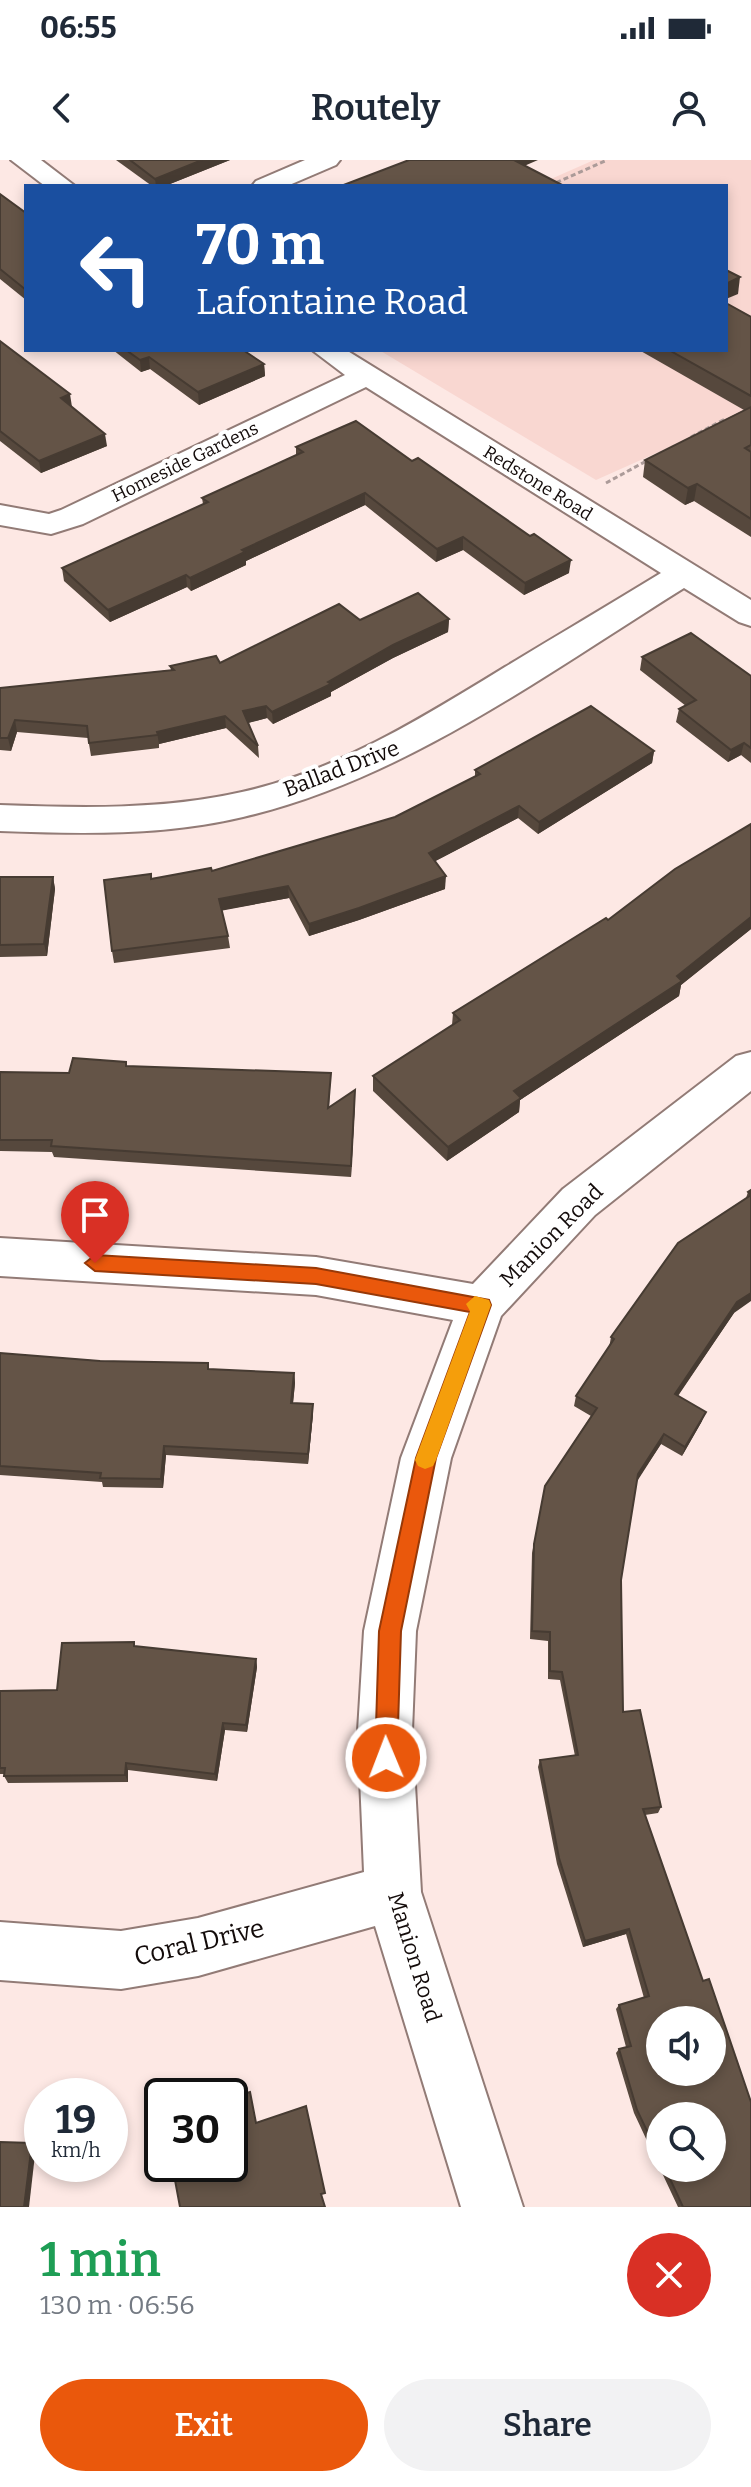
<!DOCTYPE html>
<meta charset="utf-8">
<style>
body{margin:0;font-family:Bitter,serif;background:#f2f2f3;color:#1f2937;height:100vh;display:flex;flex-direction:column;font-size:30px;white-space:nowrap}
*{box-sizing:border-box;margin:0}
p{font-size:26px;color:#747a83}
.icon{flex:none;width:44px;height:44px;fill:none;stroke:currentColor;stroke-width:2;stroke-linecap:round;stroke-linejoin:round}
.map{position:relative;height:2047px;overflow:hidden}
.sheet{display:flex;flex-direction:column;background:#fff;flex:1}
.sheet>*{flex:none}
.hud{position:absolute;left:24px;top:24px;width:704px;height:168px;border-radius:0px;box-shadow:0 4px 12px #0003;background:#1a4fa0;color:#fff;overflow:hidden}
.controls{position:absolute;left:646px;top:1846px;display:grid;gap:16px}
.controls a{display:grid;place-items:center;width:80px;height:80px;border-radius:50%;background:#fff;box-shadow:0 4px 12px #0003;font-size:40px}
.speed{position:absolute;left:24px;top:1918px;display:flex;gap:16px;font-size:40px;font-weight:700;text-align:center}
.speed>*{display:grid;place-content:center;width:104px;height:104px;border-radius:50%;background:#fff;box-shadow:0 4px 12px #0003;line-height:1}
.speed small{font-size:20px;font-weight:400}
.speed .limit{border:4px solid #111;border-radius:12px;background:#fff;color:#111}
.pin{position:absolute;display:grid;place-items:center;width:68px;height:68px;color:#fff;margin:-82px -34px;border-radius:50% 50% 50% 0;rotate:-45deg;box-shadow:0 0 8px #0007}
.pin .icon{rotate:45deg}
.me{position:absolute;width:88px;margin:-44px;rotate:359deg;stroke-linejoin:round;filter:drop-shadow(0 0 6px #0008)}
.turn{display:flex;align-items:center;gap:28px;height:168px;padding:0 40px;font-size:36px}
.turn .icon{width:104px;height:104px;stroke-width:2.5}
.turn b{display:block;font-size:56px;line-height:68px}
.round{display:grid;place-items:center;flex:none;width:84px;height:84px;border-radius:42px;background:#f2f2f3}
.overview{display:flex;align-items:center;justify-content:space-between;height:136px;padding:0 40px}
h1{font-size:48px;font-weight:600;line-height:60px;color:#1e9e55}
.action{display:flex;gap:16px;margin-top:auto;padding:16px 40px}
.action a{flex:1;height:92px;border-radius:48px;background:#ea580c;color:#fff;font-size:32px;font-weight:600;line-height:92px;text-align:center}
.action a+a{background:#f2f2f3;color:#1f2937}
.status{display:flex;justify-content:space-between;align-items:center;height:56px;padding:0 40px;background:#fff;direction:ltr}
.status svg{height:22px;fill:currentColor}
header{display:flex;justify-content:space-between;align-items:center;height:104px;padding:0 40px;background:#fff;font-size:36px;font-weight:600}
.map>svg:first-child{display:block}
.built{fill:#f9d7d1}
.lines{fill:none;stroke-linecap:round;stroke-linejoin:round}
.minor-casing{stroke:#927b76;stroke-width:4}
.path{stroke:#ac9b99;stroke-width:3;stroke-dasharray:5 3;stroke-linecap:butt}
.minor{fill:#fff;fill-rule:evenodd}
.wall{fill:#56483d;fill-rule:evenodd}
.shaded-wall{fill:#463b32}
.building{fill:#645447;stroke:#463b32;stroke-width:2;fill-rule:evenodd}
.route{fill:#ea580c;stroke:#983908;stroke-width:2}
.slow{fill:#f59e0b}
.labels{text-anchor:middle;stroke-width:8;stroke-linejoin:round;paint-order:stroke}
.far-street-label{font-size:18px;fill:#130b0a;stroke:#fff}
.street-label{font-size:22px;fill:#130b0a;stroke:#fff}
.near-street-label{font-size:26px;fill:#130b0a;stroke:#fff}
</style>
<div class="status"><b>06:55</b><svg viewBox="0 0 49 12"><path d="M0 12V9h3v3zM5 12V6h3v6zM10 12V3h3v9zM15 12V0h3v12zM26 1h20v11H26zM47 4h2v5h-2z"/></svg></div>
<header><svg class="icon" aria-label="back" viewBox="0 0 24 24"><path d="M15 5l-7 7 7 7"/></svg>Routely<svg class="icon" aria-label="person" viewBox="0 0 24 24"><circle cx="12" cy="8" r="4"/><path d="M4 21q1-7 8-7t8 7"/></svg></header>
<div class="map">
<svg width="751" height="2047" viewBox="0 0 751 2047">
<rect width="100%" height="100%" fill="#fde8e4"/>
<path class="built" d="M594 0H751V285L717 266 596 320 379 190H726V26H535Z"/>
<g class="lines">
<defs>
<g id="minor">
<path d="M11 0H41L75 26H45Z"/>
<path d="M305 0H340L336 5 287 26H252L256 21Z"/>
<path d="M312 190H346L751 440V466L739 462 684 428C546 514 403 620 243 657 164 676 80 674 0 671V645C80 648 163 650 242 632 337 611 422 558 505 507 556 476 609 445 661 413L366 227 83 364 51 374 0 365V345L49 354 61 350 345 215Z"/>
<path d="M751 892V931L595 1055 501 1156 451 1298 416 1471 412 1571 421 1732 523 2047H461L375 1766 198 1816 121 1829 0 1820V1762L121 1771 198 1758 364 1712 358 1571 364 1471 401 1298 453 1160 316 1135 0 1116V1078L316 1097 473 1124 563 1029 736 896Z"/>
</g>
</defs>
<use href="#minor" class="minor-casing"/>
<g class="path">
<path d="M549 26 607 0"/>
<path d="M691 277 723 260 728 262"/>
<path d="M606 323 650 299"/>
</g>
<use href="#minor" class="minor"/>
</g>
<g class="wall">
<path d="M116 0H230L165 26H152Z"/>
<path d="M0 34 26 53V140L0 119Z"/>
<path d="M751 157V377L694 341 685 345 643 317 645 300 744 250 639 190H726Z"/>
<path d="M0 181 72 247 107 286 41 313 0 281Z"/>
<path d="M113 190H243L264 204 265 216 199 245 150 209 141 212Z"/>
<path d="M296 287 569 413 524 435 463 390 436 402 365 345 246 401V405L191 431 187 427 110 462 64 421 62 408 203 344 202 338 296 296Z"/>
<path d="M449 459 448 472 393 498 331 532V536L273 564 267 558 248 563 258 586 259 598 226 568 159 584V588L91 596 88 578 17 572 11 591 0 590V528L171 510 170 506 220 503 360 460Z"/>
<path d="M642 497 751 516V603L741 595 728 602 676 562 679 549 686 546 640 510Z"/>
<path d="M654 591 652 603 538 674 518 658 435 701 445 729 359 760 309 776 289 738 222 750 228 776 230 788 114 803 112 791 151 719 212 711 395 657 475 617V610Z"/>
<path d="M751 664V769L681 825 679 836 520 940 519 952 447 1001 373 931V916L452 865 453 853 608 760Z"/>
<path d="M0 717H53L55 729 47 796 0 797Z"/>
<path d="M127 906 331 913 329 947 355 942 351 1017 54 997 52 992 0 991V912L69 913Z"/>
<path d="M751 1030 734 1153 678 1236 702 1261 682 1296 661 1284 637 1320 621 1420 623 1552 661 1647 658 1653 645 1655 751 2047H678L634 1953 616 1893 619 1889 626 1887 616 1849 619 1845 644 1838 626 1774 583 1787 557 1704 538 1607 540 1600 575 1596 560 1520 548 1519V1481L530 1479 532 1393 545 1326 591 1256 574 1246 576 1236 609 1188 611 1177 746 1038 748 1032ZM660 1956 712 2008H660Z"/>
<path d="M0 1193 210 1209 294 1213 295 1223 293 1243 313 1254 308 1304 166 1295 163 1328 103 1327 102 1322 0 1315Z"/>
<path d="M135 1487 256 1499 257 1507 247 1572 225 1570 217 1621 128 1610V1622L8 1623 4 1616V1614H0V1531L57 1530Z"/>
</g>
<g class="shaded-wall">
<path d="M202 0H230L165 26H156L155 19Z"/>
<path d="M509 0H538L508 13Z"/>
<path d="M740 117 738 134 726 139V124Z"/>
<path d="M149 197 150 209 141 212 140 200Z"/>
<path d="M264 204 265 216 199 245 198 232Z"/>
<path d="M70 234 72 247 61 238Z"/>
<path d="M105 274 107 286 41 313 39 301Z"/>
<path d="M697 324 694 341 685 345 688 328Z"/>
<path d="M365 333V345L246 401V405L191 431 190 418 242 390Z"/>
<path d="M463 377V390L436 402 437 389Z"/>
<path d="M571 400 569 413 524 435 525 423Z"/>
<path d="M186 415 187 427 110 462 108 450Z"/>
<path d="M449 459 448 472 393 498 331 532V536L273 564 272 552 393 485Z"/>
<path d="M266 546 267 558 244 564 243 551Z"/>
<path d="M225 556 226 568 159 584 157 572Z"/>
<path d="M15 560 17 572 11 591 8 578Z"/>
<path d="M744 583 741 595 728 602 731 590Z"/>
<path d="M654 591 652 603 538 674 539 662Z"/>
<path d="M519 646 518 658 428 705 429 693Z"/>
<path d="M446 716 445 729 359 760 309 776V764Z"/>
<path d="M53 717 55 729 47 796 44 784Z"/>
<path d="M288 726 289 738 220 751 219 739Z"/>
<path d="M751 757V769L681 825 679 836 520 940 519 952 447 1001 448 987 514 931 677 816Z"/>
<path d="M355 930V942L351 1017V1006Z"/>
<path d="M751 1133V1141L734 1153 672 1244 675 1234 737 1142Z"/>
<path d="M294 1213 295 1223 292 1253 291 1243Z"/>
<path d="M313 1244V1254L308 1304V1294Z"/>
<path d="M706 1252 702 1261 682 1296 685 1287Z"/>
<path d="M664 1274 661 1284 636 1323 638 1314Z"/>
<path d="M164 1286 166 1295 163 1328 161 1319Z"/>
<path d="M256 1499 257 1507 247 1572 246 1565Z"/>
<path d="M223 1563 225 1570 217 1621 215 1614Z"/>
<path d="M126 1603 128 1610V1622L125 1615Z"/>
<path d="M629 1769 626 1774 583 1787 585 1781Z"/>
<path d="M32 1983 36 1986 29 2047H24Z"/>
</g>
<g class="building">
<path d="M130 0H202L155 19Z"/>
<path d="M409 0H514L564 26H341Z"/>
<path d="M0 34 26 53V130L0 109Z"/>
<path d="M726 110 740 117 726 124Z"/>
<path d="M726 143 751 157V236L669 190H726Z"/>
<path d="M0 181 70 234 61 238 105 274 39 301 0 271Z"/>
<path d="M126 190H243L264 204 198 232 149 197 140 200Z"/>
<path d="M751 247V285L745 288 751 292V359L697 324 688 328 645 300Z"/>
<path d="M356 261 412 301 418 298 530 376 534 374 571 400 525 423 463 377 437 389 365 333 242 390 245 392 190 418 186 415 108 450 62 408 208 342 202 338 303 292 296 287Z"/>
<path d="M418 433 449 459 393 485 328 522 331 524 272 552 266 546 243 551 258 586 225 556 157 572 158 575 89 583 87 566 15 560 8 578H0V528L174 510 170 506 216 496 220 503 339 444 360 460Z"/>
<path d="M691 473 751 516V588L744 583 731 590 679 549 696 540 642 497Z"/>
<path d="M591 546 654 591 539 662 519 646 429 693 446 716 359 748 309 764 288 726 219 739 228 776 112 791 104 720 151 714V719L211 708 212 711 395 657 480 614 475 610Z"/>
<path d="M751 664V757L677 816 682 821 514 931 521 938 448 987 373 916 460 860 453 853 606 758 608 760 675 709Z"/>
<path d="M0 717H53L44 784 0 785Z"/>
<path d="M73 898 126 902V906L331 913 328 948 355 930 351 1006 51 986 52 980H0V912L69 913Z"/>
<path d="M751 1030V1133L737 1142 675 1234 706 1252 685 1287 664 1274 638 1314 621 1420 623 1552 640 1550 661 1647 643 1649 703 1821 709 1819 751 1942V2047H683L665 2008H712V1956H660V1998L637 1950 619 1889 631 1886 619 1845 649 1836 629 1769 585 1781 559 1698 540 1600 578 1595 562 1512 550 1511V1472L532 1471 534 1384 545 1326 597 1248 576 1236 614 1179 611 1177 678 1083 751 1035 748 1032ZM660 1860H712V1912H660Z"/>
<path d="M0 1193 100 1201 208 1203V1209L294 1213 291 1243 313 1244 308 1294 164 1286 161 1319 100 1318 101 1313 0 1306Z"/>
<path d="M134 1482V1486L256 1499 246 1565 223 1563 215 1614 126 1603 125 1615 4 1616 5 1608H0V1531L57 1530 62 1483Z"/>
<path d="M250 1932 256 1963 306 1946 325 2033 321 2034 325 2047H180L172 2004H230V1938Z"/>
<path d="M0 1982 32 1983 24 2047H0Z"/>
</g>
<path class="route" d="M95 1095 316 1108 489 1140 491 1145 436 1298 401 1471 397 1598 394 1606 386 1609 378 1606 375 1598 379 1471 416 1298 470 1152 316 1124 95 1111 85 1103Z"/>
<path class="slow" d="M475 1136 489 1140 491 1145 436 1300 433 1306 425 1309 418 1306 415 1300 470 1151 466 1144Z"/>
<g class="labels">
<g class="far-street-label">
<text transform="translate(185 302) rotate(-26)" y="6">Homeside Gardens</text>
<text transform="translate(538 323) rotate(32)" y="6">Redstone Road</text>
</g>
<g class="street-label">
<text transform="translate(341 608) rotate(-21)" y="8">Ballad Drive</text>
<text transform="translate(551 1075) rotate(-45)" y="8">Manion Road</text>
<text transform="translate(415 1797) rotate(73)" y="8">Manion Road</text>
</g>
<g class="near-street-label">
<text transform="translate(199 1782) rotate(-13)" y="9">Coral Drive</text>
</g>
</g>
</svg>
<div class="controls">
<a><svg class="icon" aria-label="sound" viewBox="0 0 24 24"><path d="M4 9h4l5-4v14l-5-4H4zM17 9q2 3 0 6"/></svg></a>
<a><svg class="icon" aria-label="search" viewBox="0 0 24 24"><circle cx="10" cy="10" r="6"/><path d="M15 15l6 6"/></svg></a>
</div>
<div class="speed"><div>19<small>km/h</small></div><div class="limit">30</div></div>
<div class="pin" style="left:95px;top:1103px;background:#d93025"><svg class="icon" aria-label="arrive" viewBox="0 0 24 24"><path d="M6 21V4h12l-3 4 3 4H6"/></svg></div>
<svg class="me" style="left:386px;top:1598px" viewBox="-20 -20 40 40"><circle r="17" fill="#ea580c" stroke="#fff" stroke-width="3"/><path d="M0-11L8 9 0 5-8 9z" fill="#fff"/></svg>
<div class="hud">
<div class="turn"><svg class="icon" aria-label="left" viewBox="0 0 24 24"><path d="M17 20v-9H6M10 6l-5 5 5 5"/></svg><div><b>70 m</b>Lafontaine Road</div></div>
</div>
</div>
<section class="sheet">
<div class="overview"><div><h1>1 min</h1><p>130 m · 06:56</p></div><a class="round" style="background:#d93025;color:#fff"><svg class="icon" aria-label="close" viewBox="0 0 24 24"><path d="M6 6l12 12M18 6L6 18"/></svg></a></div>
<div class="action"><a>Exit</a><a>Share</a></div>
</section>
